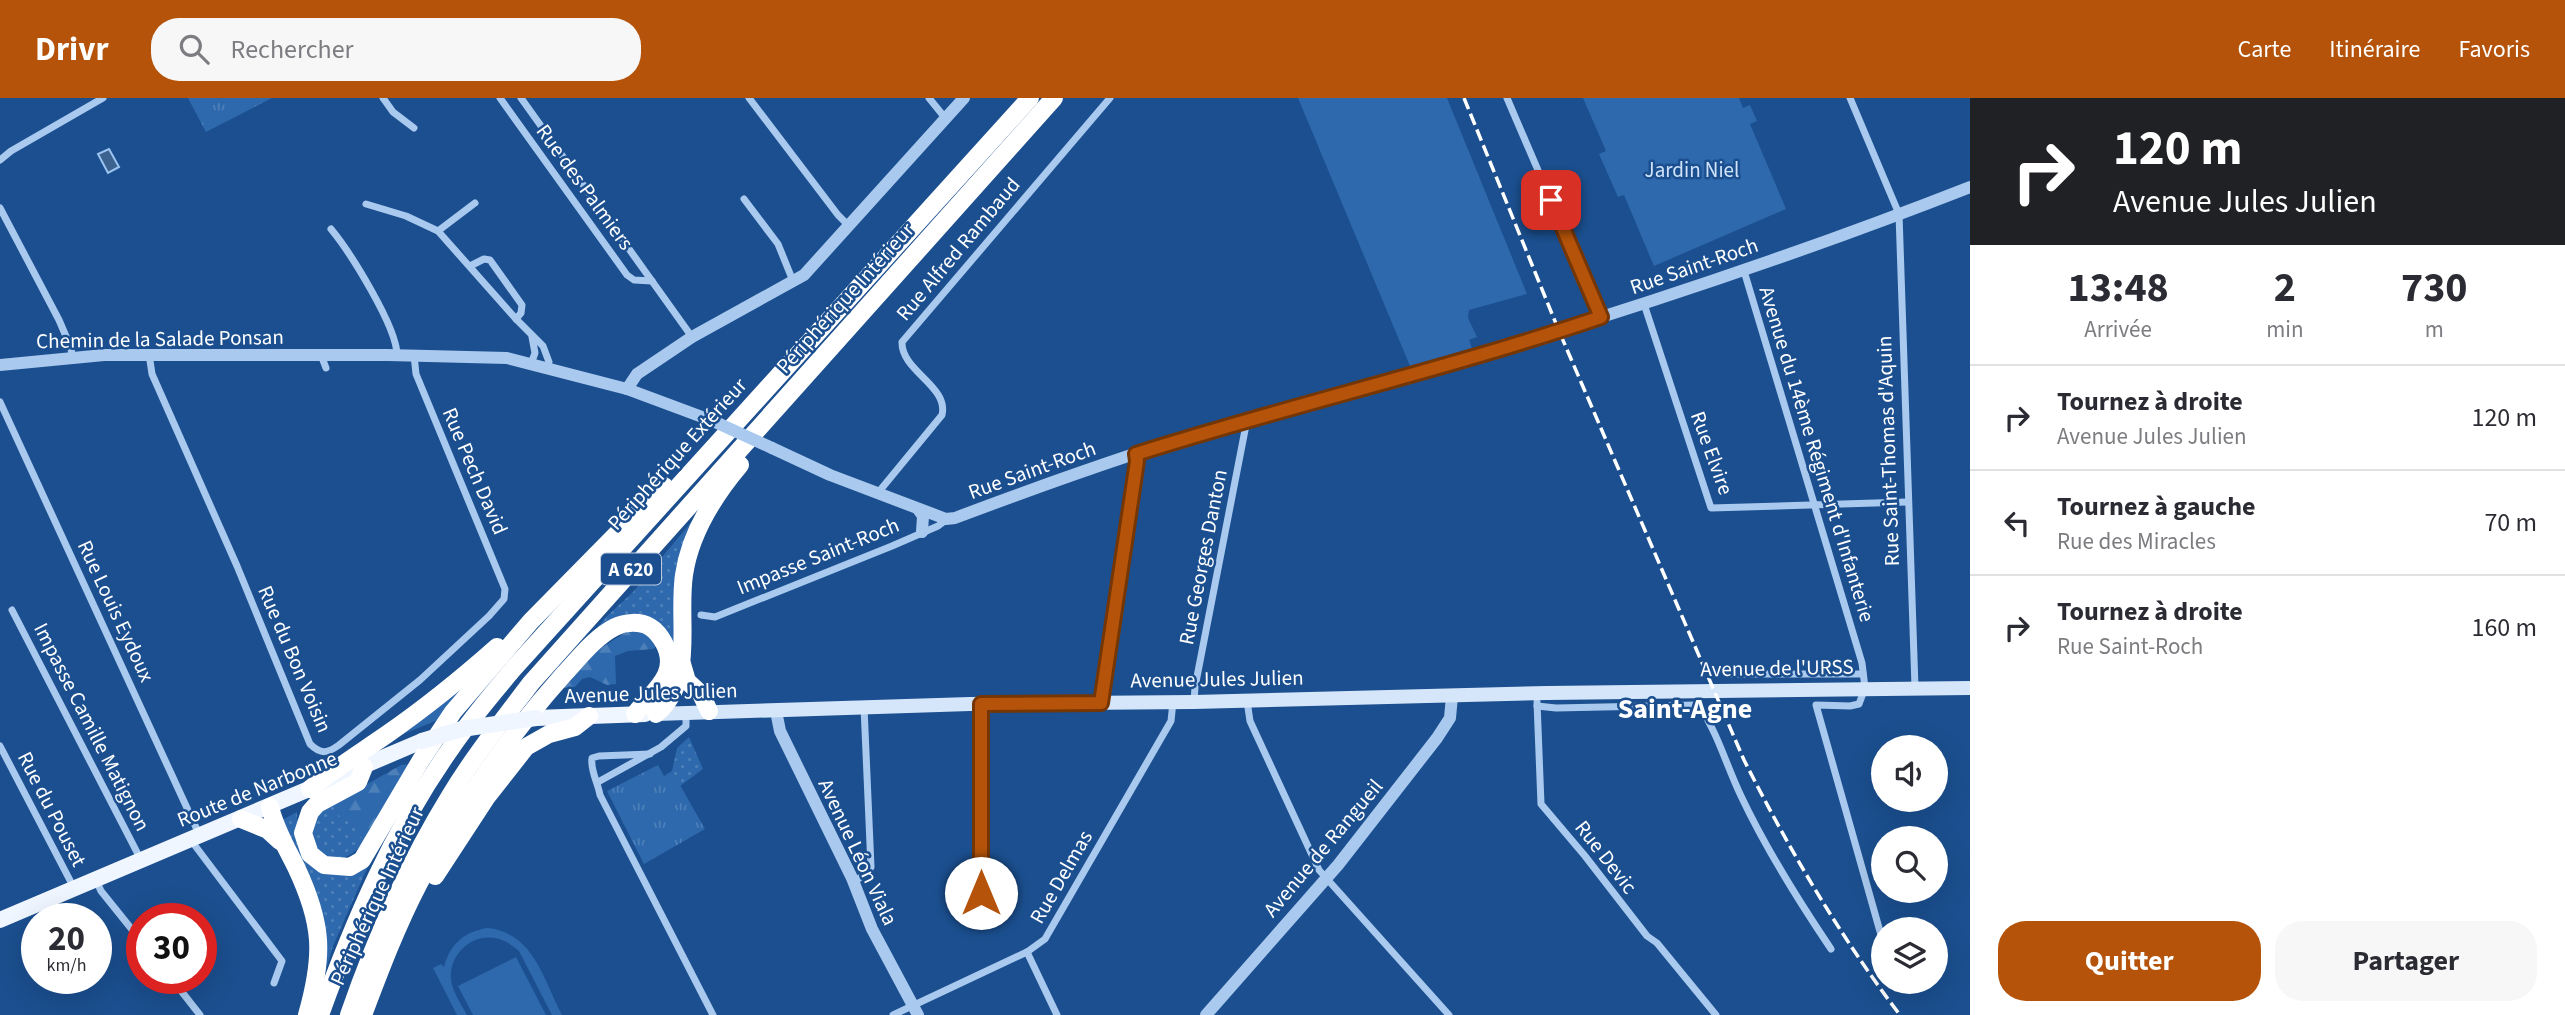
<!DOCTYPE html>
<html lang="fr">
<meta charset="utf-8">
<style>
body{margin:0;font-family:"Source Sans 3",sans-serif;background:#f7f7f7;color:#2b2b33;height:100vh;display:flex;flex-direction:column;font-size:26px;white-space:nowrap}
*{box-sizing:border-box;margin:0}
p{font-size:23px;color:#7c7c81}
.icon{flex:none;width:38px;height:38px;fill:none;stroke:currentColor;stroke-width:2;stroke-linecap:round;stroke-linejoin:round}
.map{position:relative;flex:1;overflow:hidden}
.side{display:flex;flex-direction:column;background:#fff;width:595px}
.side>*{flex:none}
.hud{background:#202124;color:#fff;overflow:hidden}
.buttons{position:absolute;left:1871px;top:637px;display:grid;gap:14px}
.buttons a{display:grid;place-items:center;width:77px;height:77px;border-radius:50%;background:#fff;box-shadow:0 7px 28px #0002;font-size:35px}
.speed{position:absolute;left:21px;top:805px;display:flex;gap:14px;font-size:35px;font-weight:700;text-align:center}
.speed>*{display:grid;place-content:center;width:91px;height:91px;border-radius:50%;background:#fff;box-shadow:0 7px 28px #0002;line-height:1}
.speed small{font-size:18px;font-weight:400}
.speed .limit{border:10px solid #d22;background:#fff;color:#111}
.pin{position:absolute;display:grid;place-items:center;width:60px;height:60px;color:#fff;margin:-30px;border-radius:14px;box-shadow:0 4px 10px #0006}
.me{position:absolute;width:77px;margin:-38px;rotate:0deg;stroke-linejoin:round;filter:drop-shadow(0 0 5px #0008)}
.turn{display:flex;align-items:center;gap:24px;height:147px;padding:0 28px;font-size:32px}
.turn .icon{width:91px;height:91px;stroke-width:2.5}
.turn b{display:block;font-size:49px;line-height:60px}
.eta{display:flex;justify-content:space-evenly;align-items:center;height:119px;text-align:center}
.eta b{font-size:42px;font-weight:700;line-height:49px}
.action{display:flex;gap:14px;margin-top:auto;padding:14px 28px}
.action a{flex:1;height:80px;border-radius:28px;background:#b45309;color:#fff;font-size:28px;font-weight:700;line-height:80px;text-align:center}
.action a+a{background:#f7f7f7;color:#2b2b33}
ul{padding:0;list-style:none}
li{display:flex;align-items:center;gap:21px;height:105px;padding:0 28px;border-top:2px solid #e1e1e2}
li div{flex:1}
li b{display:block;font-size:26px}
li em{font-style:normal}
header{display:flex;align-items:center;gap:42px;box-sizing:border-box;height:98px;padding:0 35px;background:#b45309;color:#fff}
header strong{font-size:33px}
nav{display:flex;gap:38px;margin-inline-start:auto;font-size:24px}
.search{width:490px;height:63px;background:#f7f7f7;display:flex;align-items:center;gap:18px;box-sizing:border-box;padding:0 24px;border-radius:28px;color:#7c7c81;font-size:26px}
main{display:flex;flex:1;min-height:0}
.map>svg:first-child{display:block}
.grass{fill:url(#grass-dots)}
.forest{fill:url(#forest-firs)}
.park{fill:url(#park-tufts)}
.garden{fill:#2e69ad}
.water{fill:#3c6290;stroke:#9cc4f0;stroke-width:2}
.lines{fill:none;stroke-linecap:round;stroke-linejoin:round}
.minor{stroke:#a9c9ee;stroke-width:7}
.tertiary{stroke:#a9c9ee;stroke-width:12}
.secondary{stroke:#d6e6fa;stroke-width:14}
.primary{stroke:#f0f6ff;stroke-width:16}
.motorway{stroke:#fff;stroke-width:18}
.rail{stroke:#fff;stroke-width:3.5;stroke-dasharray:12 5;stroke-linecap:butt}
.tertiary-bridge{stroke:#a9c9ee;stroke-width:12}
.primary-bridge{stroke:#f0f6ff;stroke-width:16}
.route-casing{stroke:#753606;stroke-width:18}
.route{stroke:#b45309;stroke-width:12}
.labels{text-anchor:middle;stroke-width:5;stroke-linejoin:round;paint-order:stroke}
.shield{fill:#1b4f8f;stroke:#bbcadd;stroke-width:2}
.shield-label{font-size:19px;font-weight:bold;fill:#fff}
.park-label{font-size:21px;fill:#cfe3fa;stroke:#1b4f8f}
.street-label{font-size:21px;fill:#fff;stroke:#1b4f8f}
.district-label{font-size:28px;font-weight:bold;fill:#fff;stroke:#1b4f8f}
</style>
<header>
<strong>Drivr</strong>
<div class="search"><svg class="icon" aria-label="search" viewBox="0 0 24 24"><circle cx="10" cy="10" r="6"/><path d="M15 15l6 6"/></svg>Rechercher</div>
<nav><a>Carte</a><a>Itinéraire</a><a>Favoris</a></nav>
</header>
<main>
<div class="map">
<svg width="1970" height="917" viewBox="0 0 1970 917">
<defs>
<pattern id="grass-dots" width="8" height="8" patternUnits="userSpaceOnUse" patternTransform="scale(1.75)"><rect width="8" height="8" fill="#2e69ad"/><path d="M2 2h.1M6 6h.1" fill="none" stroke="#4d80b9" stroke-width="1.8" stroke-linecap="round"/></pattern>
<pattern id="forest-firs" width="22" height="20" patternUnits="userSpaceOnUse" patternTransform="scale(1.75)"><rect width="22" height="20" fill="#2e69ad"/><path d="M5 1l3.5 6h-7zM16 11l3.5 6h-7z" fill="#4d80b9"/></pattern>
<pattern id="park-tufts" width="24" height="20" patternUnits="userSpaceOnUse" patternTransform="scale(1.75)"><rect width="24" height="20" fill="#2e69ad"/><path d="M3 7l-1-3M5 7V3M7 7l1-3M15 17l-1-3M17 17v-4M19 17l1-3" fill="none" stroke="#4d80b9"/></pattern>
</defs>
<rect width="100%" height="100%" fill="#1b4f8f"/>
<g class="grass">
<path d="M693 422 675 545H673L656 525 588 541 607 518 633 494Z"/>
<path d="M689 639 703 671 680 688 672 673 677 650Z"/>
<path d="M332 706 356 719 367 738C340 786 298 747 314 720 317 714 326 710 332 706Z"/>
<path d="M297 714V721L316 769 372 759 333 848 325 875 322 874 282 722Z"/>
</g>
<g class="forest">
<path d="M628 533 646 535 658 547 653 551 628 553 615 558 616 586 607 587 590 579 582 581 575 589 564 590 562 588 596 553Z"/>
<path d="M465 585 445 619 396 639Z"/>
<path d="M410 666 367 738 357 740 355 734 358 723 356 719 343 721 336 715 332 706 401 667Z"/>
</g>
<g class="park">
<path d="M188 0H272L206 34Z"/>
<path d="M658 667 664 678 672 673 705 731 644 766 607 693Z"/>
</g>
<g class="garden">
<path d="M1298 0H1447L1527 196 1469 212 1468 220 1477 239 1469 242 1472 250 1410 268Z"/>
<path d="M1583 0H1739L1743 10 1750 7 1757 23 1750 26 1786 111 1654 168 1624 97 1618 99 1599 56 1606 53Z"/>
<path d="M487 830C533 834 543 880 562 917H552L519 853C511 847 504 841 494 840 471 836 449 857 451 881 452 893 461 906 467 917H457L433 870 441 866 444 869C450 846 464 834 487 830Z"/>
<path d="M516 859 546 917H473L458 888Z"/>
</g>
<path class="water" d="M109 51 119 69 108 75 98 56Z"/>
<g class="lines">
<g class="minor">
<path d="M383 0 393 14 414 30"/>
<path d="M500 0 627 177 634 182 652 183"/>
<path d="M521 0 692 239"/>
<path d="M749 0 838 117 849 128"/>
<path d="M929 0 946 21"/>
<path d="M1507 0 1601 219"/>
<path d="M1850 0 1899 116 1915 589"/>
<path d="M0 62 11 53 103 0"/>
<path d="M744 101 778 146 793 183"/>
<path d="M366 106 406 118 438 133 516 221 543 248 549 264 548 269"/>
<path d="M0 110 59 222 71 250 72 258"/>
<path d="M331 131C350 154 397 229 397 257"/>
<path d="M438 133 475 105"/>
<path d="M470 168 484 161 490 162 522 207 521 215 516 221"/>
<path d="M1744 173 1862 565 1865 590 1859 606 1850 608 1816 607 1883 844"/>
<path d="M1644 206 1711 410 1907 404"/>
<path d="M149 256 152 276 237 468 310 646C321 657 328 655 339 647L420 582 489 518 504 501 505 491 416 276 414 257"/>
<path d="M321 257 326 270"/>
<path d="M531 266 535 255 532 239"/>
<path d="M0 304 199 736"/>
<path d="M877 396 942 317C949 288 901 273 902 244L1110 0"/>
<path d="M12 512 141 762"/>
<path d="M701 517 715 519 892 448 938 428 946 422"/>
<path d="M1727 576H1863"/>
<path d="M1247 603 1250 623 1319 772 1449 917"/>
<path d="M1194 604 1195 589 1246 327 1244 321"/>
<path d="M1537 604 1541 706 1585 758 1647 838 1657 845 1716 917"/>
<path d="M1101 605 1137 363 1136 356"/>
<path d="M981 607V795"/>
<path d="M1537 608 1556 610 1696 607 1700 609C1718 636 1727 669 1741 698 1766 751 1798 802 1831 851"/>
<path d="M0 648 74 790"/>
<path d="M650 656 599 658 592 660C590 672 598 685 600 697L713 917"/>
<path d="M598 684 661 649 686 628V615"/>
<path d="M190 741 282 863 274 885"/>
<path d="M852 780 858 781 868 775 871 769 864 609"/>
<path d="M96 782 101 793 142 844"/>
<path d="M1027 854 1057 917"/>
<path d="M171 880 200 917"/>
<path d="M1894 884 1896 890"/>
<path d="M893 917 1027 854 1045 841 1171 623 1173 604"/>
</g>
<g class="tertiary">
<path d="M0 267 104 257H388L507 260 627 291 713 323"/>
<path d="M627 291 637 276 692 239 804 177 964 0"/>
<path d="M772 350 830 377 946 421 955 420C1050 384 1147 350 1245 321 1307 303 1369 289 1431 271 1613 218 1794 158 1970 89"/>
<path d="M918 411 923 418 922 434"/>
<path d="M776 613 780 633 852 780 872 831 918 917"/>
<path d="M1206 917 1338 767 1437 640 1450 620 1452 598"/>
</g>
<path class="secondary" d="M656 616 970 606 1194 604 1547 595 1970 590"/>
<g class="primary">
<path d="M536 620 645 616"/>
<path d="M0 822 422 643"/>
</g>
<g class="motorway">
<path d="M682 566 687 583 701 596 709 613"/>
<path d="M656 616C696 582 677 524 684 477 690 435 713 399 740 367"/>
<path d="M364 669 358 684 317 706 310 714 303 735 310 756 324 767 350 769 362 762 421 662 453 614 531 523 664 388"/>
<path d="M310 691C334 671 360 655 386 637 425 610 462 580 497 549"/>
<path d="M270 709C275 730 286 749 296 769 323 826 324 857 307 917"/>
<path d="M241 721 268 732 280 743"/>
<path d="M435 778 486 700 526 649 549 636 575 629 589 618"/>
<path d="M320 917C354 823 393 732 451 650 470 622 492 596 514 570L1030 0"/>
<path d="M349 917C375 842 408 766 450 698 474 658 503 622 531 585L1054 0"/>
<path d="M363 917C380 872 397 827 419 785 459 709 507 640 564 576 579 560 595 539 615 529 625 524 640 523 650 529 657 533 660 538 664 545 681 577 651 594 635 616"/>
</g>
<path class="rail" d="M1464 0 1559 233 1744 662C1789 751 1839 837 1900 917"/>
<path class="tertiary-bridge" d="M713 323 772 350"/>
<path class="primary-bridge" d="M422 643 462 631 536 620"/>
</g>
<g class="lines">
<defs>
<path id="route" d="M981 795V606L1101 605 1137 363 1136 356C1290 307 1448 271 1601 219L1551 102"/>
</defs>
<use href="#route" class="route-casing"/>
<use href="#route" class="route"/>
</g>
<g class="labels">
<rect class="shield" x="601" y="455.5" width="60" height="31" rx="5"/>
<g class="shield-label">
<text x="631" y="478">A 620</text>
</g>
<g class="park-label">
<text x="1692" y="79">Jardin Niel</text>
</g>
<g class="street-label">
<text transform="translate(585 89) rotate(54)" y="7">Rue des Palmiers</text>
<text transform="translate(958 151) rotate(-50)" y="7">Rue Alfred Rambaud</text>
<text transform="translate(1694 168) rotate(-19)" y="7">Rue Saint-Roch</text>
<text transform="translate(845 200) rotate(-48)" y="7">Périphérique Intérieur</text>
<text transform="translate(160 241) rotate(-1)" y="7">Chemin de la Salade Ponsan</text>
<text transform="translate(1888 353) rotate(-92)" y="7">Rue Saint-Thomas d'Aquin</text>
<text transform="translate(1712 355) rotate(70)" y="7">Rue Elvire</text>
<text transform="translate(677 356) rotate(-48)" y="7">Périphérique Extérieur</text>
<text transform="translate(1817 356) rotate(73)" y="7">Avenue du 14ème Régiment d'Infanterie</text>
<text transform="translate(1032 372) rotate(-20)" y="7">Rue Saint-Roch</text>
<text transform="translate(475 373) rotate(67)" y="7">Rue Pech David</text>
<text transform="translate(818 458) rotate(-22)" y="7">Impasse Saint-Roch</text>
<text transform="translate(1203 459) rotate(-79)" y="7">Rue Georges Danton</text>
<text transform="translate(116 513) rotate(65)" y="7">Rue Louis Eydoux</text>
<text transform="translate(295 561) rotate(67)" y="7">Rue du Bon Voisin</text>
<text transform="translate(1777 570) rotate(-1)" y="7">Avenue de l'URSS</text>
<text transform="translate(1217 581) rotate(-1)" y="7">Avenue Jules Julien</text>
<text transform="translate(651 595) rotate(-2)" y="7">Avenue Jules Julien</text>
<text transform="translate(92 629) rotate(63)" y="7">Impasse Camille Matignon</text>
<text transform="translate(257 691) rotate(-22)" y="7">Route de Narbonne</text>
<text transform="translate(52 711) rotate(63)" y="7">Rue du Pouset</text>
<text transform="translate(1323 750) rotate(-50)" y="7">Avenue de Rangueil</text>
<text transform="translate(858 754) rotate(65)" y="7">Avenue Léon Viala</text>
<text transform="translate(1606 759) rotate(52)" y="7">Rue Devic</text>
<text transform="translate(1061 779) rotate(-60)" y="7">Rue Delmas</text>
<text transform="translate(377 798) rotate(-65)" y="7">Périphérique Intérieur</text>
</g>
<g class="district-label">
<text x="1685" y="620">Saint-Agne</text>
</g>
</g>
</svg>
<div class="buttons">
<a><svg class="icon" aria-label="sound" viewBox="0 0 24 24"><path d="M4 9h4l5-4v14l-5-4H4zM17 9q2 3 0 6"/></svg></a>
<a><svg class="icon" aria-label="search" viewBox="0 0 24 24"><circle cx="10" cy="10" r="6"/><path d="M15 15l6 6"/></svg></a>
<a><svg class="icon" aria-label="layers" viewBox="0 0 24 24"><path d="M12 4l9 5-9 5-9-5zM3 14l9 5 9-5"/></svg></a>
</div>
<div class="speed"><div>20<small>km/h</small></div><div class="limit">30</div></div>
<div class="pin" style="left:1551px;top:102px;background:#d93025"><svg class="icon" aria-label="arrive" viewBox="0 0 24 24"><path d="M6 21V4h12l-3 4 3 4H6"/></svg></div>
<svg class="me" style="left:981px;top:795px" viewBox="-20 -20 40 40"><circle r="19" fill="#fff"/><path d="M0-13L10 11 0 6-10 11z" fill="#b45309"/></svg>
</div>
<section class="side">
<div class="hud">
<div class="turn"><svg class="icon" aria-label="right" viewBox="0 0 24 24"><path d="M7 20v-9h11M14 6l5 5-5 5"/></svg><div><b>120 m</b>Avenue Jules Julien</div></div>
</div>
<div class="eta">
<div><b>13:48</b><p>Arrivée</p></div>
<div><b>2</b><p>min</p></div>
<div><b>730</b><p>m</p></div>
</div>
<ul>
<li><svg class="icon" aria-label="right" viewBox="0 0 24 24"><path d="M7 20v-9h11M14 6l5 5-5 5"/></svg><div><b>Tournez à droite</b><p>Avenue Jules Julien</p></div><em>120 m</em></li>
<li><svg class="icon" aria-label="left" viewBox="0 0 24 24"><path d="M17 20v-9H6M10 6l-5 5 5 5"/></svg><div><b>Tournez à gauche</b><p>Rue des Miracles</p></div><em>70 m</em></li>
<li><svg class="icon" aria-label="right" viewBox="0 0 24 24"><path d="M7 20v-9h11M14 6l5 5-5 5"/></svg><div><b>Tournez à droite</b><p>Rue Saint-Roch</p></div><em>160 m</em></li>
</ul>
<div class="action"><a>Quitter</a><a>Partager</a></div>
</section>
</main>
